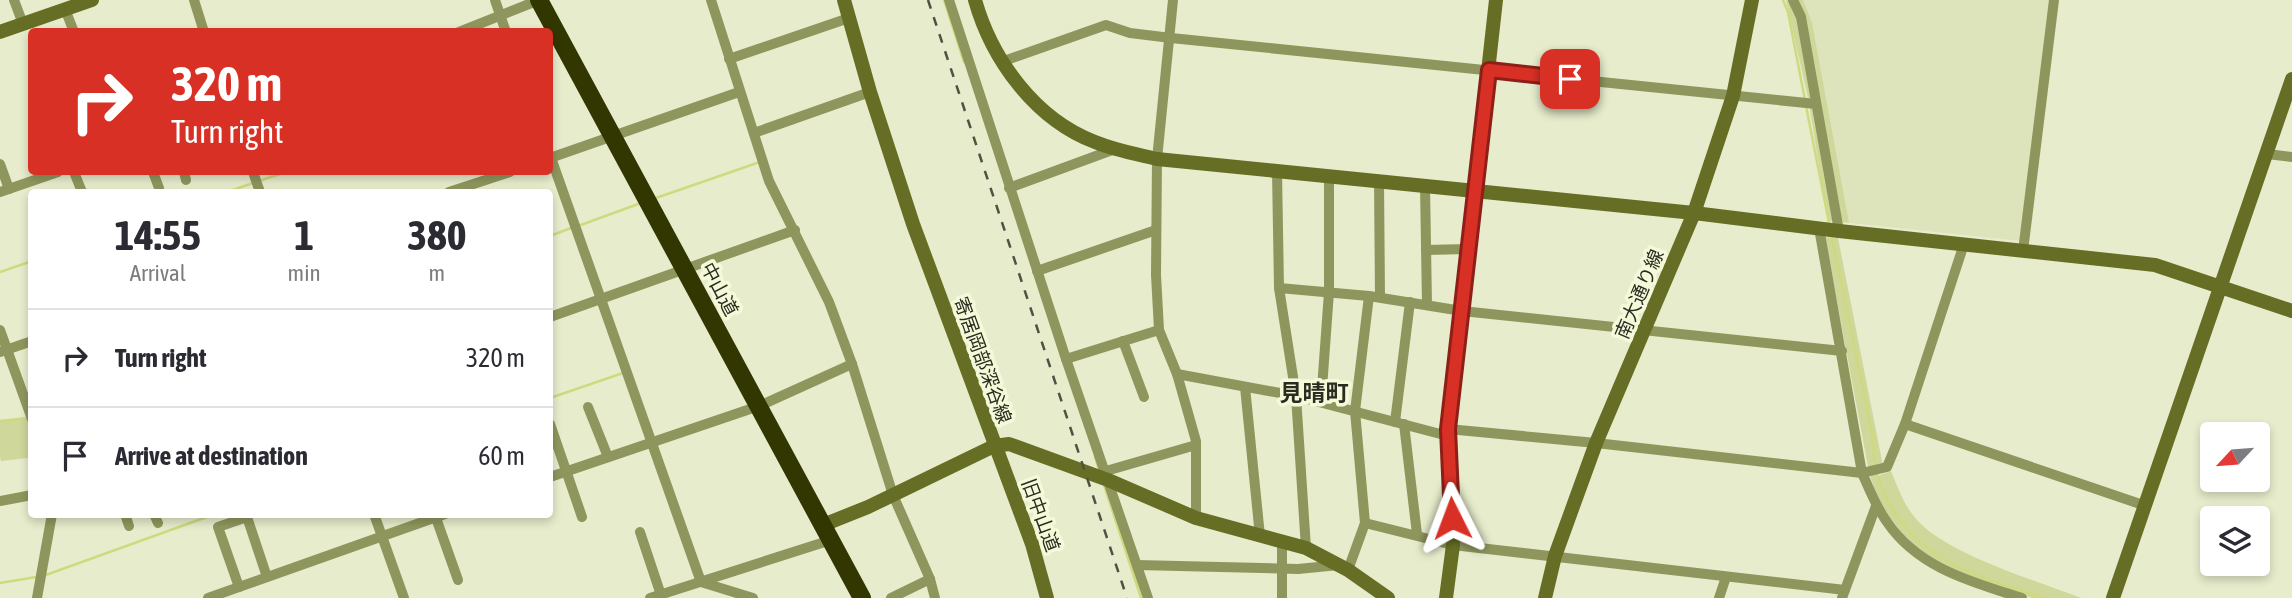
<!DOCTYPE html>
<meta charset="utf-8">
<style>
body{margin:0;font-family:"Asap Condensed","Noto Sans JP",sans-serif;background:#f2f2f3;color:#2b2b33;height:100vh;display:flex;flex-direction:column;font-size:26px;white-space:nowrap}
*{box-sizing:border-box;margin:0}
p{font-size:23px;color:#7c7c81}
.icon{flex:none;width:38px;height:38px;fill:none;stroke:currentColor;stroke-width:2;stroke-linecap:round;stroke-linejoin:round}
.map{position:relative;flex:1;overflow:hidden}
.details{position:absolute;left:28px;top:189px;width:525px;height:329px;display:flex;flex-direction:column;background:#fff;border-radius:7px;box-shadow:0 4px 10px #0003}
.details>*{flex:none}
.top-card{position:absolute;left:28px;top:28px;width:525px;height:147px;border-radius:7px;box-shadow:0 4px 10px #0003;background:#d93025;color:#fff;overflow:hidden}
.needle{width:46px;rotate:244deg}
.buttons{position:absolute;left:2200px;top:422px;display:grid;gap:14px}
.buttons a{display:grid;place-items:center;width:70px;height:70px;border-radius:7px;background:#fff;box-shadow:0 4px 10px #0003;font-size:35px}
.pin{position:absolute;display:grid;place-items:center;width:60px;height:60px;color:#fff;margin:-30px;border-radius:14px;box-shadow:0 4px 10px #0006}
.me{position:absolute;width:77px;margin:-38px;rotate:357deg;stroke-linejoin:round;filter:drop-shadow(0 0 5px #0008)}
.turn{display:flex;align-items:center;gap:24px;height:147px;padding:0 28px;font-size:32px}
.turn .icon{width:91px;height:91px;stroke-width:2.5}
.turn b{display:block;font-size:49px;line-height:60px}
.eta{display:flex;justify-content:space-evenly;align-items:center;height:119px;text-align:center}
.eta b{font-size:42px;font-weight:700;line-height:49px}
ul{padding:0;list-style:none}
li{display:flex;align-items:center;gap:21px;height:98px;padding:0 28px;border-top:2px solid #e1e1e2}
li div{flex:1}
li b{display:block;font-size:26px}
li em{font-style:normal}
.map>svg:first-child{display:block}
.built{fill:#dde3bb}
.green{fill:#cfd79b}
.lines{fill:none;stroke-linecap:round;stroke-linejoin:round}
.stream{stroke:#cfda7e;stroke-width:2.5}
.street{stroke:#8f965d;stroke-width:10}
.secondary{stroke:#666d24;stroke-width:14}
.highway{stroke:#323601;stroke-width:18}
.rail{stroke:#4f5142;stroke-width:2.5;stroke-dasharray:9 9;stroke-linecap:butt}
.route-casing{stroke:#8d1f18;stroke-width:18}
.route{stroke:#d93025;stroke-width:12}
.labels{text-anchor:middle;stroke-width:7;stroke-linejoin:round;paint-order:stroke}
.street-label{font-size:19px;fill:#2a2c20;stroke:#f4f9d9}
.quarter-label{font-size:23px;font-weight:bold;fill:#2a2c20;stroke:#f4f9d9}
</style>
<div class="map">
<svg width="2292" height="598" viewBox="0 0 2292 598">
<rect width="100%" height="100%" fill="#e7eccc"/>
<path class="built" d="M1799 0H2050L2021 241 1851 223 1842 220Z"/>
<g class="green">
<path d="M1786 0H1803L1812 23 1849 223 1828 221 1808 98Z"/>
<path d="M1825 237 1838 238 1883 466 1875 468 1878 476 1891 471C1898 488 1904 505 1916 519 1948 555 2035 580 2081 598H2032L1958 575 1910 544 1879 503 1869 472Z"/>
<path d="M31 418 32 419 31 481 28 458 1 461 0 457V421Z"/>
</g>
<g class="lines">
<g class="stream">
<path d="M944 0 964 62"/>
<path d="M1783 0 1788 12 1805 100"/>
<path d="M1806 106 1829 223"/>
<path d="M259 181 286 172"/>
<path d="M227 192 253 183"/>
<path d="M653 199 760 162"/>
<path d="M578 226 641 203"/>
<path d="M550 236 571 228"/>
<path d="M1832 237 1872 433 1875 467"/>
<path d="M0 272 32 261"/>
<path d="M550 398 623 373"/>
<path d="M0 421 28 418"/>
<path d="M1095 457 1099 470"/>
<path d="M1877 474C1902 557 1970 574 2045 598"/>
<path d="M1104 485 1141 598"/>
<path d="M43 576 215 514"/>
<path d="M0 583 36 577"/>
</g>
<g class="street">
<path d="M14 0 23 24"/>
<path d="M194 0 204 32"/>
<path d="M495 0 506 32"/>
<path d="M711 0 769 181 829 302 852 364 893 495 930 579 935 598"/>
<path d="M949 0 1066 359 1148 598"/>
<path d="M1173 0 1157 159 1156 275 1159 330 1177 374 1196 441V518"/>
<path d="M1793 0 1801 17 1839 231"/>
<path d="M65 9 74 32"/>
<path d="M459 32 539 0"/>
<path d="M729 59 849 18"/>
<path d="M1001 62 1106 25 1130 33 1171 38 1816 104"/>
<path d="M754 133 870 92"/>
<path d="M2267 154 2292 157"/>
<path d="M550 155 701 582"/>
<path d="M550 158 739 92"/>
<path d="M0 164 9 189"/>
<path d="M1277 171 1279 288 1296 396 1306 548"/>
<path d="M74 172 82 192"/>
<path d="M153 172 159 188"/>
<path d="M184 172 186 180"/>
<path d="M253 172 260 192"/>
<path d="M1379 181 1380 297"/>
<path d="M1425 186 1427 305"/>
<path d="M1009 188 1115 149"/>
<path d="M0 192 58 172"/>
<path d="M449 192 510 172"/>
<path d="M1819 228 1862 473C1870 490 1876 507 1887 522 1918 568 1972 582 2022 598"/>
<path d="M1426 250 1468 249"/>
<path d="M2023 251 2054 0"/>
<path d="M1037 271 1156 230"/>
<path d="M1279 288 1369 296 1462 311 1842 351"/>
<path d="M550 317 795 230"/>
<path d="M0 330 32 419"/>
<path d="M1123 341 1144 397"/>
<path d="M0 352 32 341"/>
<path d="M1066 359 1159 330"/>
<path d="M1177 374 1296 396 1448 436"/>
<path d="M1245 387 1260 536"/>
<path d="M1321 402 1329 292V176"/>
<path d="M588 407 608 457"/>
<path d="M1395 422 1410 302"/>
<path d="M550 424 582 517"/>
<path d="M1404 424 1417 534"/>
<path d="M1905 424 2146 506"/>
<path d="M1448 429 1596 443 1862 473 1887 467 1905 424 1964 244"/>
<path d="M1106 471 1196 445"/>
<path d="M550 477 759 406 852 364"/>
<path d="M0 501 32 495"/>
<path d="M125 514 129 526"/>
<path d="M154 514 158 523"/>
<path d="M374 514 404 598"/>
<path d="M436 518 458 580"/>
<path d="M1365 523 1453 545 1845 590"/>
<path d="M640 532 661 595"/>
<path d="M1282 542V598"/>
<path d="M1137 565 1298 569 1339 565"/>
<path d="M1348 570 1365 523 1355 411 1369 296"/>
<path d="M701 582 753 598"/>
<path d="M239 587 218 527 247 517 267 577"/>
<path d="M37 598 52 514"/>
<path d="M208 598 445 514"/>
<path d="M650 598 831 540"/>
<path d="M891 598 930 579"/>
<path d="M1719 598 1726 577"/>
<path d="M1842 598 1876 506"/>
</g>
<g class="secondary">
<path d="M844 0 870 92 913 224 1032 544 1047 598"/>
<path d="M975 0C992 60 1035 119 1095 142 1115 150 1136 154 1157 159L1694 213 1839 231 2155 265 2292 311"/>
<path d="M0 32 92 0"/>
<path d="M823 525 868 507 994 446 1009 444 1108 480 1196 518 1306 548 1348 570 1388 598"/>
<path d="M1446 598 1453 545 1448 429 1496 0"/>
<path d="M1545 598 1555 556 1596 443 1694 213 1733 96 1752 0"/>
<path d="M2113 598 2292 79"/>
</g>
<path class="highway" d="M539 0 862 598"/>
<path class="rail" d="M928 0 1127 598"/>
</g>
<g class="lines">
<defs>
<path id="route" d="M1452 518 1448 429 1489 70 1570 79"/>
</defs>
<use href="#route" class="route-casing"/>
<use href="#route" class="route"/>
</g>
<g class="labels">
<g class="street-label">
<text transform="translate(720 289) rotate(62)" y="7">中山道</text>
<text transform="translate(1639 294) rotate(-67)" y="7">南大通り線</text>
<text transform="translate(983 360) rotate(70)" y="7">寄居岡部深谷線</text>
<text transform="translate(1041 515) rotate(70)" y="7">旧中山道</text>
</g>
<g class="quarter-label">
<text x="1314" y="401">見晴町</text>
</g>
</g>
</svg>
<div class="buttons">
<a><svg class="needle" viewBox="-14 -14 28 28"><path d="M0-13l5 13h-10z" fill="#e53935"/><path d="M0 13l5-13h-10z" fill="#7c7c81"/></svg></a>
<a><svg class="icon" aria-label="layers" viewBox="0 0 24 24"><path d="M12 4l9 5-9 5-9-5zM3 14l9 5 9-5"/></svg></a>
</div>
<div class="pin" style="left:1570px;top:79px;background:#d93025"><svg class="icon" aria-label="arrive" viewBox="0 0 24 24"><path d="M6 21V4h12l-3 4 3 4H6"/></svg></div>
<svg class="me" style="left:1452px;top:518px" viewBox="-20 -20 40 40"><path d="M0-17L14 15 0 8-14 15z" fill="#d93025" stroke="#fff" stroke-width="4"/></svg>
<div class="top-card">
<div class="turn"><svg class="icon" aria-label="right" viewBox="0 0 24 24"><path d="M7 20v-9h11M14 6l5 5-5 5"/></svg><div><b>320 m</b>Turn right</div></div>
</div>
<section class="details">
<div class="eta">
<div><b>14:55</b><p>Arrival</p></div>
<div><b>1</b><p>min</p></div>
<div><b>380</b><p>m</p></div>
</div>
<ul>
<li><svg class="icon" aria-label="right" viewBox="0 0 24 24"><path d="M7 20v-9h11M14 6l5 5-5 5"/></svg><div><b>Turn right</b></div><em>320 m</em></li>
<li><svg class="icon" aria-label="arrive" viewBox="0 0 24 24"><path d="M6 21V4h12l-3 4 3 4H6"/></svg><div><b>Arrive at destination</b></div><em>60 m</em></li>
</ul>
</section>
</div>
